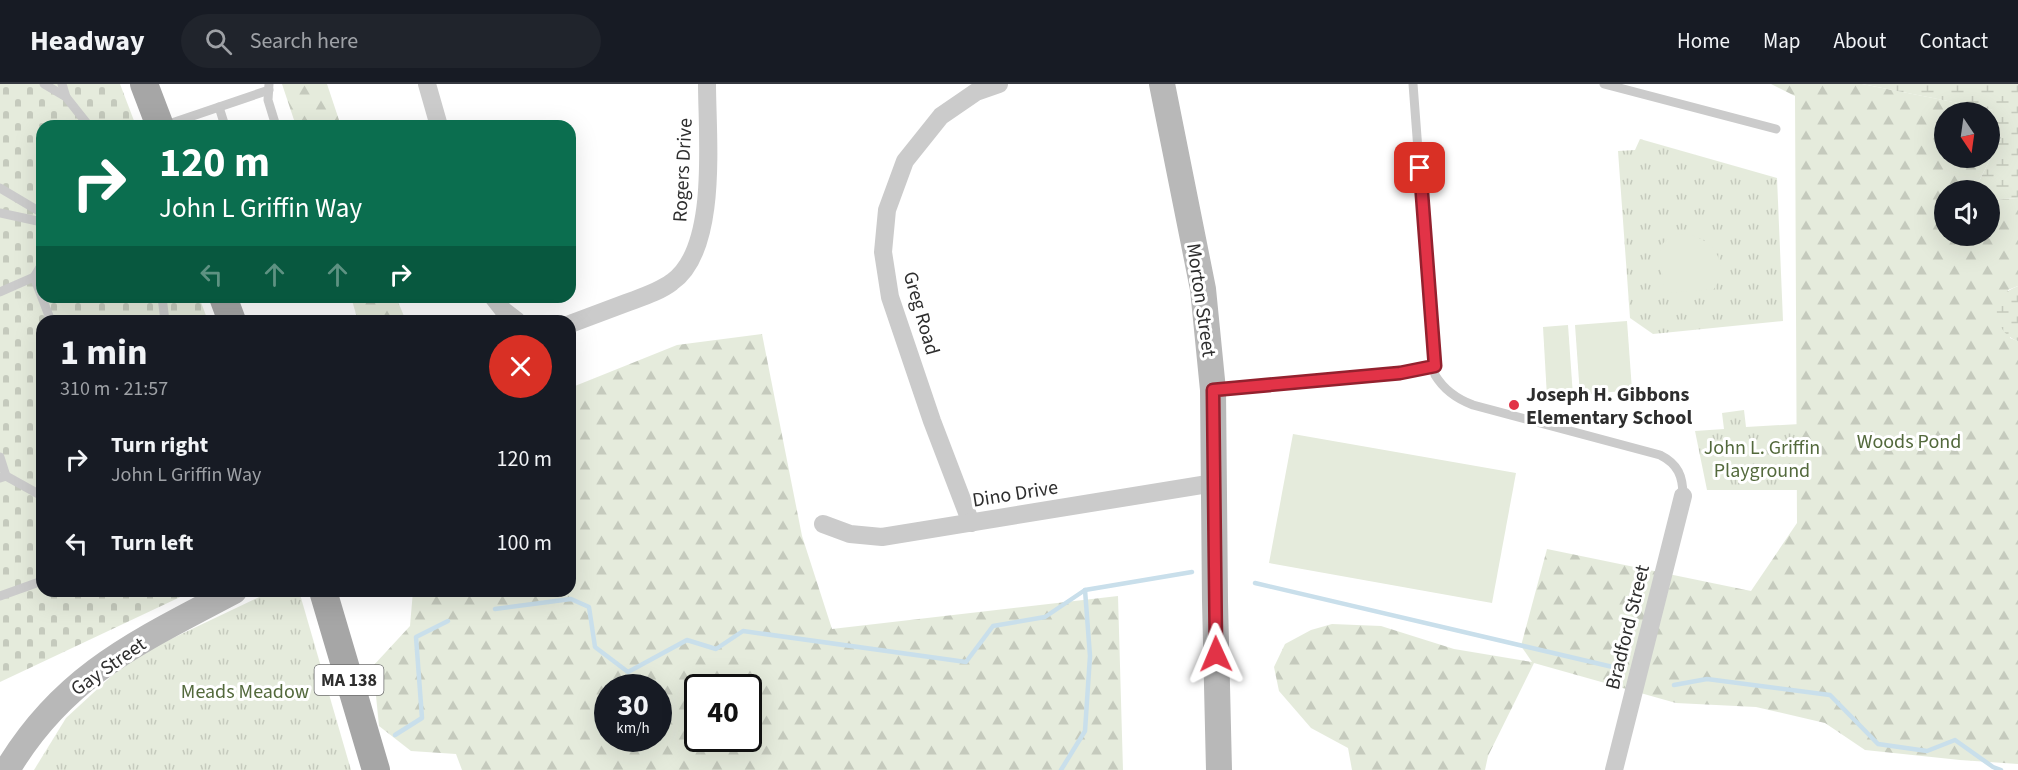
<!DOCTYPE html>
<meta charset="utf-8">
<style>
body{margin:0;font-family:"Source Sans 3",sans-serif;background:#20242c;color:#f1f3f6;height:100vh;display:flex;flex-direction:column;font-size:22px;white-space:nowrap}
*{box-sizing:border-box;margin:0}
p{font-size:20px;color:#9ea1a6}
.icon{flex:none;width:33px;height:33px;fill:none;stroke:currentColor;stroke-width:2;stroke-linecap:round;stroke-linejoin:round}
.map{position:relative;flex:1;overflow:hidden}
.panel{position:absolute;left:36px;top:231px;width:540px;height:282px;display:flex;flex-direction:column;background:#171b24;border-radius:18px;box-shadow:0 6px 24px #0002}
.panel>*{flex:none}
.guide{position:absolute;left:36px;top:36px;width:540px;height:183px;border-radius:18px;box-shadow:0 6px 24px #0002;background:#0b6e4f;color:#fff;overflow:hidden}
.needle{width:39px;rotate:167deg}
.tools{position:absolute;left:1934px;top:18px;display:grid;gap:12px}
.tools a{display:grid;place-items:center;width:66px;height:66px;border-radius:50%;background:#171b24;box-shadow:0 6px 24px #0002;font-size:30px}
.speed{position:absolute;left:594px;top:590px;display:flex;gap:12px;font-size:30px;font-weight:700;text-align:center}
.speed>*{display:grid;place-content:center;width:78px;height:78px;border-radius:50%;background:#171b24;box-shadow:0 6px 24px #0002;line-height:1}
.speed small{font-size:15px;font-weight:400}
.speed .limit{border:3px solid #111;border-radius:9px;background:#fff;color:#111}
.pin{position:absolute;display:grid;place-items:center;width:51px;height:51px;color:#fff;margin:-26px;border-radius:12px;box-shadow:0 3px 9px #0006}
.me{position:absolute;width:66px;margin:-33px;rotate:359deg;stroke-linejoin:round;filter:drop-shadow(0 0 4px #0008)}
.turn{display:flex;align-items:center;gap:21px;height:126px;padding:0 24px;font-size:27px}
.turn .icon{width:78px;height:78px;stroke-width:2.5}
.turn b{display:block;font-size:42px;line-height:51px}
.lanes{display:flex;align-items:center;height:57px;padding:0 24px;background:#0003;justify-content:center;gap:30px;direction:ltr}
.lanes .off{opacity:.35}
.round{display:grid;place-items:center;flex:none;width:63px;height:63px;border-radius:32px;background:#20242c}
.overview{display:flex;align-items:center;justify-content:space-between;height:102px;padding:0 24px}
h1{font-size:36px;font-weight:700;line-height:45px}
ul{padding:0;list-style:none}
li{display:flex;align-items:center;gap:18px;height:84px;padding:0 24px}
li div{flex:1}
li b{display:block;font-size:22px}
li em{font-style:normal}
header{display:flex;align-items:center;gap:36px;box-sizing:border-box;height:84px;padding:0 30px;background:#171b24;border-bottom:2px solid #363941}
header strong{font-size:28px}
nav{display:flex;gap:33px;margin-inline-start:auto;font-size:21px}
.search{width:420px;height:54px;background:#20242c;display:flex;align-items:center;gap:15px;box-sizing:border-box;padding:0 21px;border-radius:33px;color:#9ea1a6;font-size:22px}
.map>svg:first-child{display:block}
.grass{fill:url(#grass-tufts)}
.forest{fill:url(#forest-firs);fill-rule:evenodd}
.wetland{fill:url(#wetland-marsh)}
.cemetery{fill:url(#cemetery-stones)}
.garden{fill:#e5ebdc}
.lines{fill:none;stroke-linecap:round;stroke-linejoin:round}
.stream{stroke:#c9dfeb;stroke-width:4.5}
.lane{stroke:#cbcbcb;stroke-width:9}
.street{stroke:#cbcbcb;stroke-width:18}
.secondary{stroke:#b8b8b8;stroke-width:26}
.primary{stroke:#a6a6a6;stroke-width:28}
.route-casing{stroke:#93212e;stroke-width:15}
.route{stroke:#e23347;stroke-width:10}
.poi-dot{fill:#e23347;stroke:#fff;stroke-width:2}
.labels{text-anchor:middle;stroke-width:6;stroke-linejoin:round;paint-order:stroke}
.shield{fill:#fff;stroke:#6d6d6d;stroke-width:1.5}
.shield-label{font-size:18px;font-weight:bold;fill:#2e2e2e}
.street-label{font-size:20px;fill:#2e2e2e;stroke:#fff}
.poi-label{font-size:20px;font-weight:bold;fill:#2e2e2e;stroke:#fff;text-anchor:start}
.park-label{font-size:20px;fill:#53693c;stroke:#fff}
</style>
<header>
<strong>Headway</strong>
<div class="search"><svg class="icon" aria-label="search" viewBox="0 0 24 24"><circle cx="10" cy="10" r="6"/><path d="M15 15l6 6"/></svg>Search here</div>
<nav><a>Home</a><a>Map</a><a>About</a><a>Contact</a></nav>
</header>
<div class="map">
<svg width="2018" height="686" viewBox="0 0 2018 686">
<defs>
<pattern id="grass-tufts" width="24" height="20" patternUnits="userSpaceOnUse" patternTransform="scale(1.5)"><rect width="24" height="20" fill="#e5ebdc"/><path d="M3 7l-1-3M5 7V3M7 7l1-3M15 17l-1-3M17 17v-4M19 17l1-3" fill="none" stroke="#c5cabd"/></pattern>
<pattern id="forest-firs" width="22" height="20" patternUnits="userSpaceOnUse" patternTransform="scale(1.5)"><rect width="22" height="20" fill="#e5ebdc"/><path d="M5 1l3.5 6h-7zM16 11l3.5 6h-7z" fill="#c5cabd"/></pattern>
<pattern id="wetland-marsh" width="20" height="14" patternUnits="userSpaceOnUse" patternTransform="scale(1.5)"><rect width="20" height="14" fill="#e5ebdc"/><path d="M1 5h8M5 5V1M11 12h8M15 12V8" fill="none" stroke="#c5cabd"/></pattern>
<pattern id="cemetery-stones" width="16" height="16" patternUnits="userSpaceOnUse" patternTransform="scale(1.5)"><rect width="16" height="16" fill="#e5ebdc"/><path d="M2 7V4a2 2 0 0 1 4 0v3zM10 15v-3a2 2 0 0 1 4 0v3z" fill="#c5cabd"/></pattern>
</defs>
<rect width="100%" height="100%" fill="#fff"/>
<g class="grass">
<path d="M1640 55 1777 94 1783 237 1653 250 1630 234 1618 67 1635 66Z"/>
<path d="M1744 326 1746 343 1800 340 1797 406H1707L1695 347 1724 345 1722 329Z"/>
<path d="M272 507H299L351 686H34L66 634 131 574Z"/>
</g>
<g class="forest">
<path d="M282 0H327L341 42H296Z"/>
<path d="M1771 0H1862L1994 26 2001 54 1976 103 1977 106H1944V152H1989V116L2018 114V202L2008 206 2010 254 2018 257V680L1960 676 1865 666 1825 639 1756 623 1676 619 1534 579 1488 672 1485 686H1352L1348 664 1311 644 1279 607 1274 583 1285 560 1311 546 1332 540 1381 542 1454 565 1532 578 1521 562 1547 465 1751 507 1797 439 1795 12ZM1944 28H1989V74H1944Z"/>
<path d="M351 213H396L406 237H358Z"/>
<path d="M762 250 802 452 832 545 1118 512 1123 686H462L456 670 411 667 379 642 373 582 410 542 413 507H570V304L677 261ZM608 603H658V654H608ZM698 603H748V654H698Z"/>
</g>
<g class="wetland">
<path d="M1862 0H2018V114L1989 116V106H1977L1976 103 2001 54 1993 26Z"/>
<path d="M2018 202V257C2002 252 1992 233 1999 217 2002 209 2011 205 2018 202Z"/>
</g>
<path class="cemetery" d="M0 0H120L136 42H42V213H199L208 237H42V507H193L0 598Z"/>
<g class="garden">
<path d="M1686 150C1713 154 1731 180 1714 205L1669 209 1665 212 1660 211 1657 208 1659 203 1664 202C1661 175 1650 153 1686 150Z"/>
<path d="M1627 237 1632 306 1580 311 1575 241Z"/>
<path d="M1568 241 1573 312 1547 313 1543 243Z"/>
<path d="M1293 350 1516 389 1492 519 1269 479Z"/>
</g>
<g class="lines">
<g class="stream">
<path d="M1255 499 1617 584"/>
<path d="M495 525 571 515 589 523 595 563 628 588 687 556 716 565 743 547 966 578 993 542 1045 533 1085 506 1192 488"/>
<path d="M1674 601 1707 595 1830 611 1878 660 1927 667 1955 656 1993 683 2001 686"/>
<path d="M395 651 422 634 416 553 448 537"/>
<path d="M1061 686 1085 647 1090 572 1085 506"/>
</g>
<g class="lane">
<path d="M44 0 66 13 89 42"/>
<path d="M62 0 66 13"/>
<path d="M269 0 268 16 276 42"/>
<path d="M1413 0 1435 291C1444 306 1457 315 1473 321L1660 371C1678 380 1683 392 1683 412"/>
<path d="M1604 0 1776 45"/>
<path d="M219 23 225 42"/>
<path d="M163 42 269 6"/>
<path d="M0 104 42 129"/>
<path d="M0 129 42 138"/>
<path d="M34 193 42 180"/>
<path d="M0 208 34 193 51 237"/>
<path d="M162 213 165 237"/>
<path d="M1214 306 1400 289 1435 282"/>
<path d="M0 373 6 392"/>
<path d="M0 394 6 392 42 412"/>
<path d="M0 512 42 497"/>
</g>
<g class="street">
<path d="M427 0 439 42"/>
<path d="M493 213 504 227 517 237"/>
<path d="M570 240C589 233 607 226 626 219 642 213 659 208 672 198 719 165 707 52 707 0"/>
<path d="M971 439 932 337 890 213 883 168 887 126 905 77 941 32 976 8 999 0"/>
<path d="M823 440 850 450 882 453 1214 399"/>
<path d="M1614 686 1683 412"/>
</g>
<g class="secondary">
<path d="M1162 0 1203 205 1213 306 1215 517 1219 686"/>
<path d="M7 686C64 590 140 557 234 507"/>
</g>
<g class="primary">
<path d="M144 0 160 42"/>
<path d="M223 213 232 237"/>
<path d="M323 507 376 686"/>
</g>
</g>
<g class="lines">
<defs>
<path id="route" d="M1216 570 1213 306 1400 289 1435 282 1420 84"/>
</defs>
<use href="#route" class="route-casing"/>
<use href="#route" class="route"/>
</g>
<circle class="poi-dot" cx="1514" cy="321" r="6"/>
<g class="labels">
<rect class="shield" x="314.5" y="581" width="69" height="30" rx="4.5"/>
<g class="shield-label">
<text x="349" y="602">MA 138</text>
</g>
<g class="street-label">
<text transform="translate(682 86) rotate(-87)" y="7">Rogers Drive</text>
<text transform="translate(1202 216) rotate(82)" y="7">Morton Street</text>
<text transform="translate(922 229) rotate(74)" y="7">Greg Road</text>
<text transform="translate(1015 409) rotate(-9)" y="7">Dino Drive</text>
<text transform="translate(1627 543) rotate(-76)" y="7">Bradford Street</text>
<text transform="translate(108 582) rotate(-35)" y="7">Gay Street</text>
</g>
<g class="poi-label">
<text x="1526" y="317">Joseph H. Gibbons<tspan x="1526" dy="23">Elementary School</tspan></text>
</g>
<g class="park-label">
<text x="1909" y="364">Woods Pond</text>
<text x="1762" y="370">John L. Griffin<tspan x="1762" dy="23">Playground</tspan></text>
<text x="245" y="614">Meads Meadow</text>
</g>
</g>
</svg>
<div class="tools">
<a><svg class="needle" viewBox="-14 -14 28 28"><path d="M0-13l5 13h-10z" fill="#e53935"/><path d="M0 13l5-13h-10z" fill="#9ea1a6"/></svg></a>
<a><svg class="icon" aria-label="sound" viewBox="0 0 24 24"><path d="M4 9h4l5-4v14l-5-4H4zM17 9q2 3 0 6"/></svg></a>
</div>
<div class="speed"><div>30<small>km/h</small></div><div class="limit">40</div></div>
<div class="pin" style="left:1420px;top:84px;background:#d93025"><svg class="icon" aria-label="arrive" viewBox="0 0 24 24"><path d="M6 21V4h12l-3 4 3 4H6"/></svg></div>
<svg class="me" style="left:1216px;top:570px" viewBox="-20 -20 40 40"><path d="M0-17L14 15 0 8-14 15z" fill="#e23347" stroke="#fff" stroke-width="4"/></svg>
<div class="guide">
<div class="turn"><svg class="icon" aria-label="right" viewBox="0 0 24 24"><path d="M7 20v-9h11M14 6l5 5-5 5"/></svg><div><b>120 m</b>John L Griffin Way</div></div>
<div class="lanes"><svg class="icon off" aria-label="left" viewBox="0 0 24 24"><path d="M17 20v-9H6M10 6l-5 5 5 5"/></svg><svg class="icon off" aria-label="ahead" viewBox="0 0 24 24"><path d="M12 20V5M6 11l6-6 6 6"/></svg><svg class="icon off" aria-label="ahead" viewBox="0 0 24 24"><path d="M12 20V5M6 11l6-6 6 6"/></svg><svg class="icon" aria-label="right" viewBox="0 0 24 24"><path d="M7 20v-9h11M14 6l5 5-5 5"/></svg></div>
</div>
<section class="panel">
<div class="overview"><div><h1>1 min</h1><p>310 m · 21:57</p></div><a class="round" style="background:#d93025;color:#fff"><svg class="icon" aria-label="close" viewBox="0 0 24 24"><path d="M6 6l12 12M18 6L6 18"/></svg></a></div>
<ul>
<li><svg class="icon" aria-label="right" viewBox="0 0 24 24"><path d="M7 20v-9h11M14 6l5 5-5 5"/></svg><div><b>Turn right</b><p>John L Griffin Way</p></div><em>120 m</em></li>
<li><svg class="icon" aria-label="left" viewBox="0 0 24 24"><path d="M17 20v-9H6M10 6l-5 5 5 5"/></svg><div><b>Turn left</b></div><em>100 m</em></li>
</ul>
</section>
</div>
